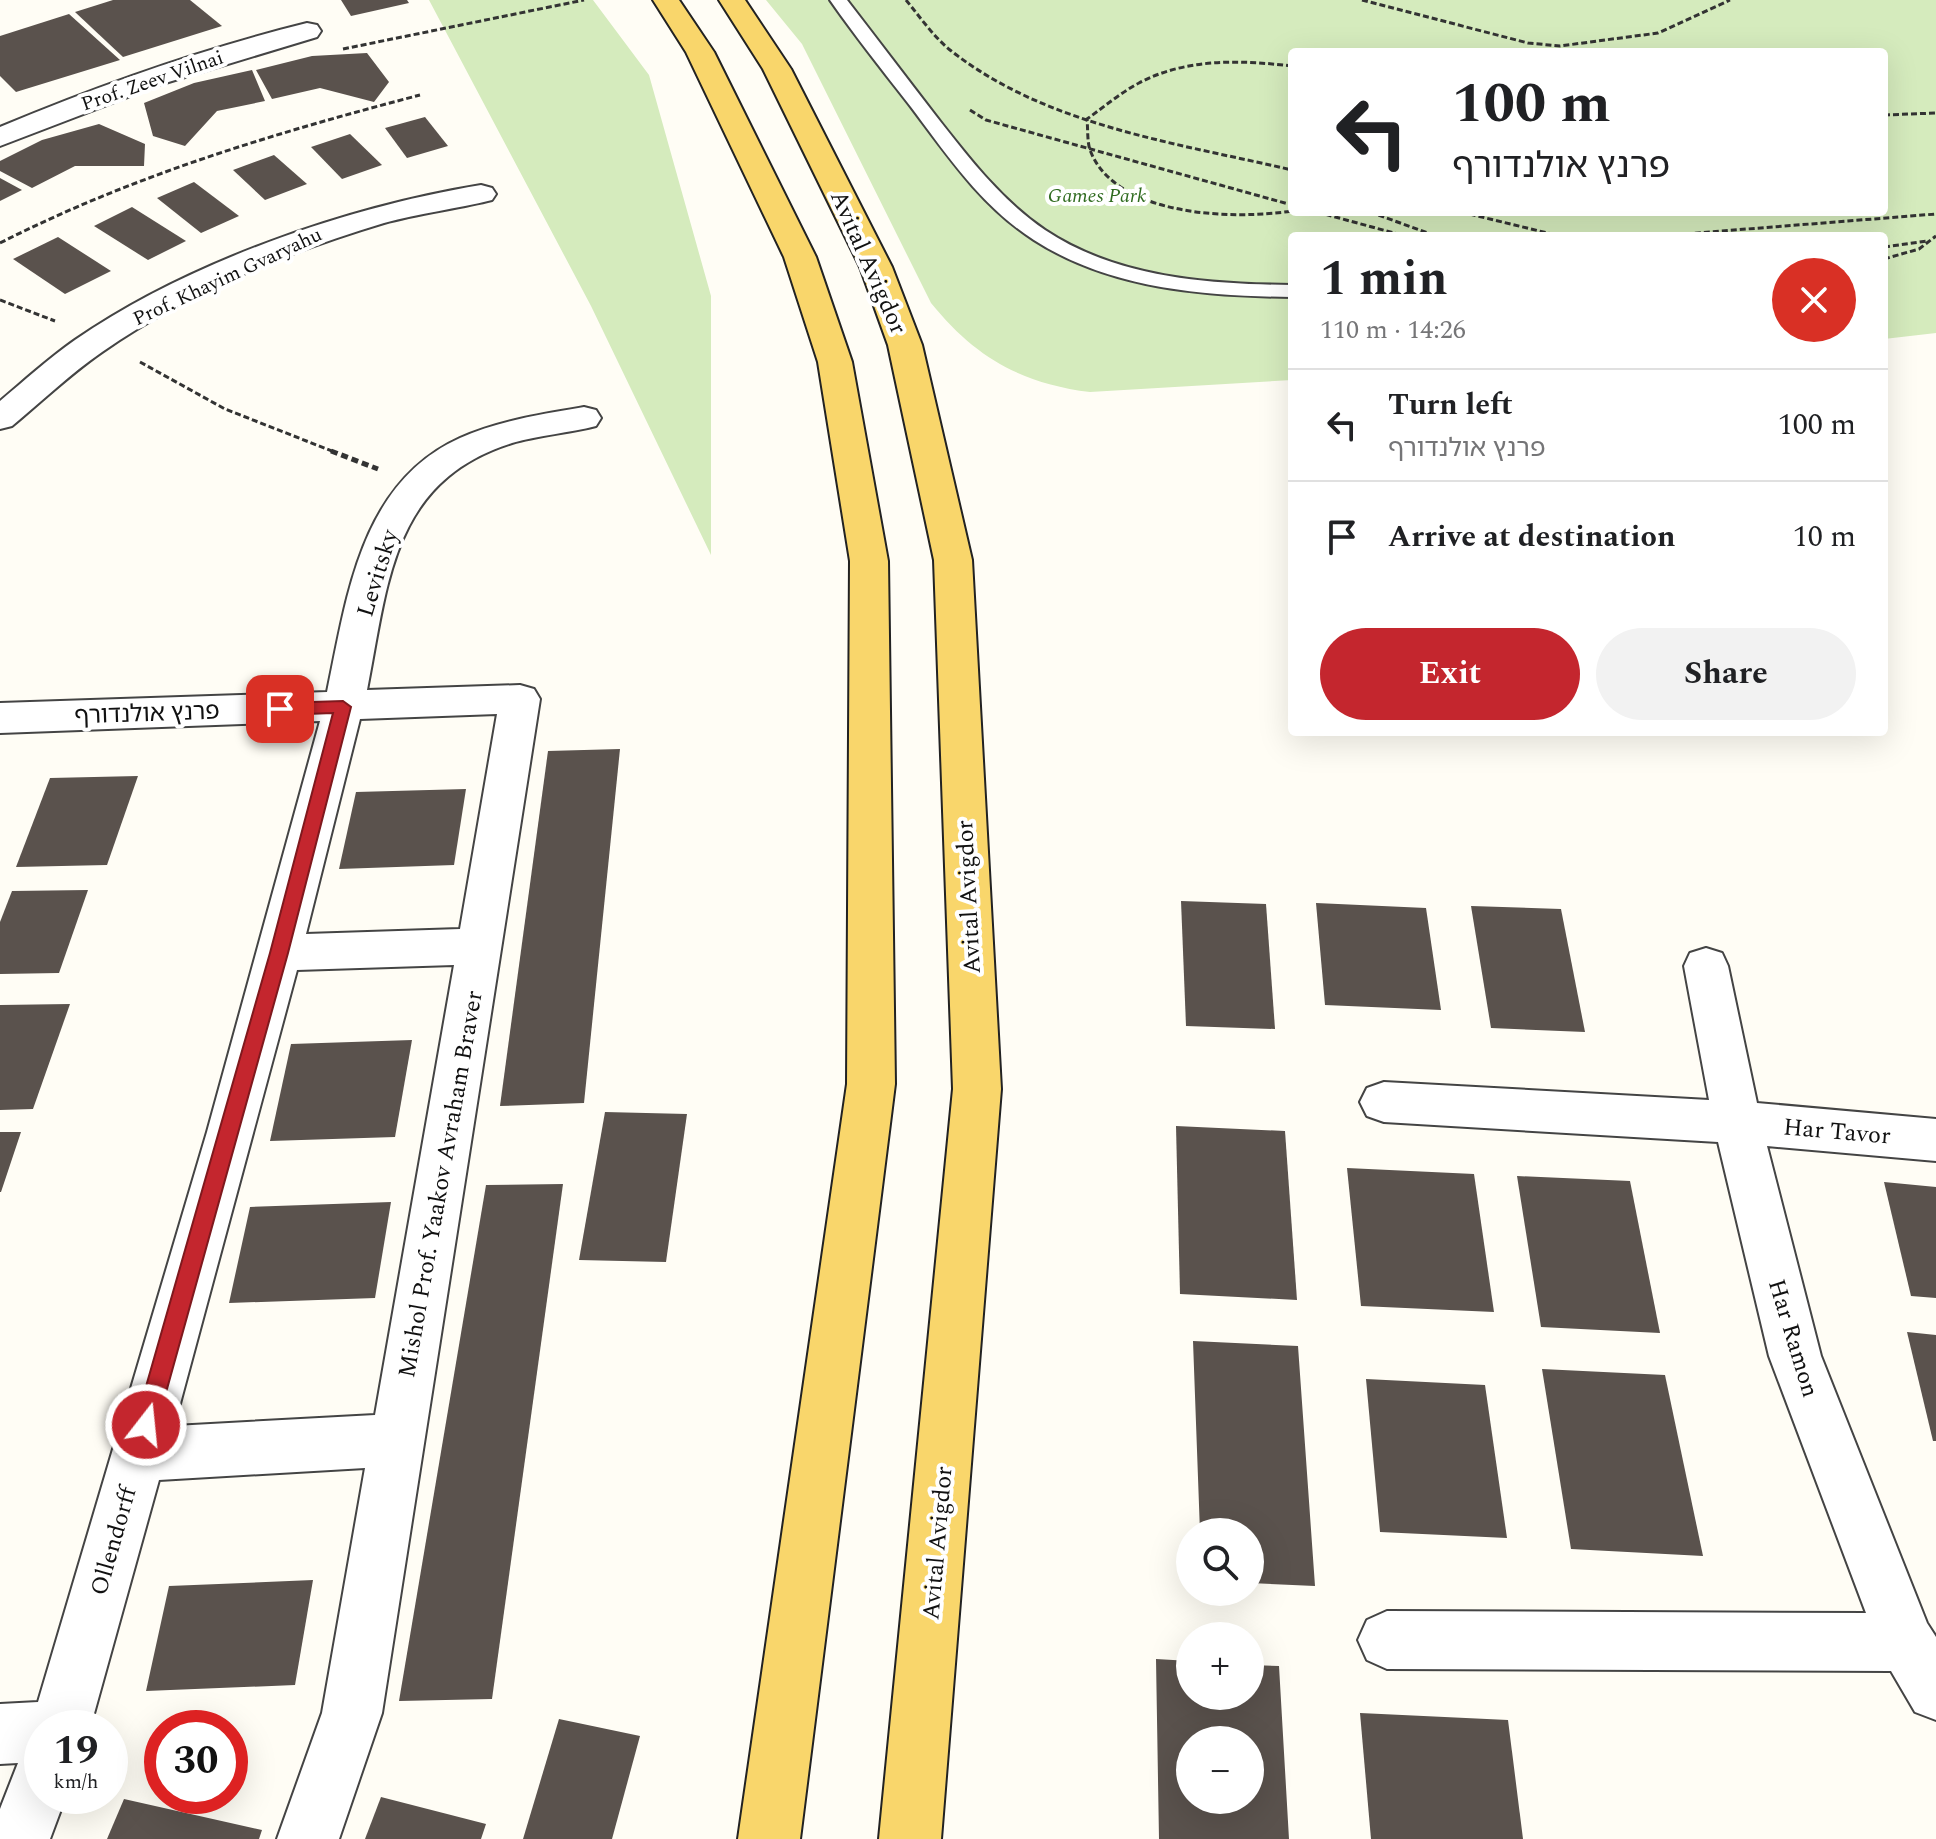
<!DOCTYPE html>
<meta charset="utf-8">
<style>
body{margin:0;font-family:Spectral,"Noto Sans Hebrew",serif;background:#f2f2f2;color:#202124;height:100vh;display:flex;flex-direction:column;font-size:30px;white-space:nowrap}
*{box-sizing:border-box;margin:0}
p{font-size:26px;color:#757577}
.icon{flex:none;width:44px;height:44px;fill:none;stroke:currentColor;stroke-width:2;stroke-linecap:round;stroke-linejoin:round}
.map{position:relative;flex:1;overflow:hidden}
.sheet{position:absolute;left:1288px;top:232px;width:600px;height:504px;display:flex;flex-direction:column;background:#fff;border-radius:8px;box-shadow:0 8px 32px #0002}
.sheet>*{flex:none}
.top-card{position:absolute;left:1288px;top:48px;width:600px;height:168px;border-radius:8px;box-shadow:0 8px 32px #0002;background:#fff;color:#202124;overflow:hidden}
.controls{position:absolute;left:1176px;top:1518px;display:grid;gap:16px}
.controls a{display:grid;place-items:center;width:88px;height:88px;border-radius:50%;background:#fff;box-shadow:0 8px 32px #0002;font-size:40px}
.speed{position:absolute;left:24px;top:1710px;display:flex;gap:16px;font-size:40px;font-weight:700;text-align:center}
.speed>*{display:grid;place-content:center;width:104px;height:104px;border-radius:50%;background:#fff;box-shadow:0 8px 32px #0002;line-height:1}
.speed small{font-size:20px;font-weight:400}
.speed .limit{border:12px solid #d22;background:#fff;color:#111}
.pin{position:absolute;display:grid;place-items:center;width:68px;height:68px;color:#fff;margin:-34px;border-radius:16px;box-shadow:0 4px 12px #0006}
.me{position:absolute;width:88px;margin:-44px;rotate:16deg;stroke-linejoin:round;filter:drop-shadow(0 0 6px #0008)}
.turn{display:flex;align-items:center;gap:28px;height:168px;padding:0 32px;font-size:36px}
.turn .icon{width:104px;height:104px;stroke-width:2.5}
.turn b{display:block;font-size:56px;line-height:68px}
.round{display:grid;place-items:center;flex:none;width:84px;height:84px;border-radius:42px;background:#f2f2f2}
.summary{display:flex;align-items:center;justify-content:space-between;height:136px;padding:0 32px}
h1{font-size:48px;font-weight:700;line-height:60px}
.action{display:flex;gap:16px;margin-top:auto;padding:16px 32px}
.action a{flex:1;height:92px;border-radius:48px;background:#c4262e;color:#fff;font-size:32px;font-weight:700;line-height:92px;text-align:center}
.action a+a{background:#f2f2f2;color:#202124}
ul{padding:0;list-style:none}
li{display:flex;align-items:center;gap:24px;height:112px;padding:0 32px;border-top:2px solid #e0e0e0}
li div{flex:1}
li b{display:block;font-size:30px}
li em{font-style:normal}
.map>svg:first-child{display:block}
.green{fill:#d5ebbd;fill-rule:evenodd}
.building{fill:#5a524d;fill-rule:evenodd}
.lines{fill:none;stroke-linecap:round;stroke-linejoin:round}
.lane-casing{stroke:#444;stroke-width:4}
.street-casing{stroke:#444;stroke-width:4}
.primary-casing{stroke:#222;stroke-width:4}
.path-far1{stroke:#333;stroke-width:3;stroke-dasharray:6 3;stroke-linecap:butt}
.path{stroke:#333;stroke-width:5;stroke-dasharray:7 4;stroke-linecap:butt}
.lane{fill:#fff;fill-rule:evenodd}
.street{fill:#fff;fill-rule:evenodd}
.primary{fill:#f9d66b;fill-rule:evenodd}
.route{fill:#c4262e;stroke:#7f191e;stroke-width:2}
.labels{text-anchor:middle;stroke-width:8;stroke-linejoin:round;paint-order:stroke}
.far-street-label{font-size:20px;fill:#111;stroke:#fff}
.far-park-label{font-size:20px;font-style:italic;fill:#2f6b1f;stroke:#fff}
.street-label{font-size:24px;fill:#111;stroke:#fff}
</style>
<div class="map">
<svg width="1936" height="1839" viewBox="0 0 1936 1839">
<rect width="100%" height="100%" fill="#fffdf5"/>
<g class="green">
<path d="M429 0H593L649 75 711 296V555L591 306Z"/>
<path d="M766 0H1936V333L1884 339V236H1292V380L1090 392C1020 383 975 357 931 303L802 44ZM1292 52H1884V212H1292Z"/>
</g>
<g class="building">
<path d="M113 0H190L222 26 123 57 75 12Z"/>
<path d="M341 0H407L409 3 351 16Z"/>
<path d="M69 14 120 60 16 92 0 76V36Z"/>
<path d="M367 53 389 82 374 102 320 88 272 99 256 70 312 56Z"/>
<path d="M252 70 265 101 217 111 185 146 153 136 144 103 194 83Z"/>
<path d="M425 117 448 146 407 158 385 128Z"/>
<path d="M99 124 145 144 144 166H75L32 188 0 171V161L42 140Z"/>
<path d="M350 134 382 165 342 179 311 147Z"/>
<path d="M274 155 307 184 265 200 233 170Z"/>
<path d="M0 178 22 190 0 201Z"/>
<path d="M194 182 239 216 201 233 157 198Z"/>
<path d="M132 207 186 241 148 260 94 226Z"/>
<path d="M58 237 111 271 65 294 13 259Z"/>
<path d="M620 749 584 1103 500 1106 548 751Z"/>
<path d="M138 776 107 865 16 867 50 778Z"/>
<path d="M466 789 454 865 339 869 356 792Z"/>
<path d="M88 890 59 973 0 974V922L12 891Z"/>
<path d="M1181 901 1266 904 1275 1029 1186 1026Z"/>
<path d="M1316 903 1426 908 1441 1010 1325 1005Z"/>
<path d="M1471 906 1561 909 1585 1032 1491 1028Z"/>
<path d="M70 1004 33 1109 0 1110V1005Z"/>
<path d="M412 1040 395 1137 270 1141 291 1044Z"/>
<path d="M605 1112 687 1114 666 1262 579 1260Z"/>
<path d="M1176 1126 1285 1131 1297 1300 1180 1294Z"/>
<path d="M0 1132H21L1 1192H0Z"/>
<path d="M1347 1168 1474 1174 1494 1312 1361 1306Z"/>
<path d="M1517 1176 1630 1181 1660 1333 1541 1327Z"/>
<path d="M1884 1182 1936 1187V1298L1911 1296Z"/>
<path d="M563 1184 492 1699 399 1701 486 1185Z"/>
<path d="M391 1202 375 1298 229 1303 250 1207Z"/>
<path d="M1907 1332 1936 1335V1441H1933Z"/>
<path d="M1193 1341 1298 1346 1315 1586 1250 1583V1532H1200Z"/>
<path d="M1542 1369 1665 1375 1703 1556 1571 1549Z"/>
<path d="M1366 1379 1485 1385 1507 1538 1380 1532Z"/>
<path d="M313 1580 295 1685 146 1691 169 1586Z"/>
<path d="M1156 1659 1190 1661V1696H1250V1665L1279 1666 1289 1839H1159ZM1190 1740H1250V1800H1190Z"/>
<path d="M1360 1713 1508 1720 1523 1839H1371Z"/>
<path d="M559 1719 640 1736 612 1839H523Z"/>
<path d="M381 1797 486 1824 481 1839H365Z"/>
<path d="M124 1799 262 1830 259 1839H107Z"/>
</g>
<g class="lines">
<defs>
<path id="lane" d="M830 0H847C877 39 906 77 936 116 969 158 1001 200 1045 230 1117 278 1208 284 1292 285V297C1204 296 1110 289 1034 240 982 207 947 155 911 107 883 71 855 36 830 0Z"/>
<g id="street">
<path d="M307 23 317 25 321 31 317 37 162 84 0 146V127C100 85 202 49 307 23Z"/>
<path d="M481 185 492 188 496 194 492 200C456 209 420 213 384 223 287 252 185 294 102 352 70 374 42 401 12 426L0 429V401C25 380 49 358 75 340 188 262 347 207 481 185Z"/>
<path d="M584 407 596 410 601 418 596 426C569 433 540 435 512 443 391 481 388 584 367 690L520 685 534 689 540 699 382 1713 339 1839H277L322 1713 365 1468 159 1480 90 1728H42V1796H66L50 1839H0V1809L18 1763 0 1764V1704L38 1702 207 1132 320 721 0 733V703L327 692C347 597 360 483 460 438 498 421 542 414 584 407ZM497 714 460 929 306 934 360 719ZM454 965 375 1415 174 1426 297 970Z"/>
<path d="M1706 948 1722 953 1728 966 1757 1103 1936 1119V1161L1767 1146 1821 1356 1927 1623 1936 1637V1720L1915 1712 1891 1671 1387 1669 1367 1660 1358 1640 1367 1620 1387 1611 1866 1613 1769 1356 1718 1142 1384 1122 1367 1116 1360 1102 1367 1088 1384 1082 1709 1100 1684 966 1690 953Z"/>
</g>
<g id="primary">
<path d="M653 0H679L714 52 816 257 852 362 888 561 895 1084 800 1839H738L847 1084 850 561 818 362 784 257 686 52Z"/>
<path d="M719 0H745L791 69 892 267 922 345 972 560 1001 1089 941 1839H879L953 1089 934 560 888 345 860 267 763 69Z"/>
</g>
</defs>
<use href="#lane" class="lane-casing"/>
<use href="#street" class="street-casing"/>
<use href="#primary" class="primary-casing"/>
<g class="path-far1">
<path d="M906 0C920 17 933 36 950 50 1046 126 1177 143 1292 170"/>
<path d="M1362 0 1528 43 1560 46 1658 33 1730 0"/>
<path d="M343 49 584 0"/>
<path d="M1292 66C1240 60 1186 58 1139 83 1120 93 1104 107 1087 119 1088 128 1087 141 1090 150 1115 217 1234 220 1292 211"/>
<path d="M970 110 986 120 1292 205"/>
<path d="M1884 115 1936 113"/>
<path d="M1317 212 1405 236"/>
<path d="M1370 212 1436 236"/>
<path d="M1461 212 1560 236"/>
<path d="M1659 236 1936 214"/>
<path d="M0 243C134 175 275 133 420 95"/>
<path d="M1884 247 1927 241"/>
<path d="M1884 259 1919 249 1936 236"/>
<path d="M0 300 55 321"/>
<path d="M140 362 225 409 337 453"/>
</g>
<path class="path" d="M331 451 378 469"/>
<use href="#lane" class="lane"/>
<use href="#street" class="street"/>
<use href="#primary" class="primary"/>
</g>
<path class="route" d="M343 701 351 707 288 953 157 1425 154 1433 146 1436 139 1433 135 1425 270 953 333 713 280 715 272 709 280 703Z"/>
<g class="labels">
<g class="far-street-label">
<text transform="translate(152 80) rotate(-19)" y="7">Prof. Zeev Vilnai</text>
<text transform="translate(227 276) rotate(-25)" y="7">Prof. Khayim Gvaryahu</text>
</g>
<g class="far-park-label">
<text x="1097" y="202">Games Park</text>
</g>
<g class="street-label">
<text transform="translate(869 262) rotate(66)" y="8">Avital Avigdor</text>
<text transform="translate(377 573) rotate(-73)" y="8">Levitsky</text>
<text transform="translate(147 713) rotate(-2)" y="8">פרנץ אולנדורף</text>
<text transform="translate(968 897) rotate(-93)" y="8">Avital Avigdor</text>
<text transform="translate(1837 1131) rotate(5)" y="8">Har Tavor</text>
<text transform="translate(440 1184) rotate(-80)" y="8">Mishol Prof. Yaakov Avraham Braver</text>
<text transform="translate(1794 1338) rotate(73)" y="8">Har Ramon</text>
<text transform="translate(113 1541) rotate(-74)" y="8">Ollendorff</text>
<text transform="translate(937 1543) rotate(-85)" y="8">Avital Avigdor</text>
</g>
</g>
</svg>
<div class="controls">
<a><svg class="icon" aria-label="search" viewBox="0 0 24 24"><circle cx="10" cy="10" r="6"/><path d="M15 15l6 6"/></svg></a>
<a>+</a>
<a>−</a>
</div>
<div class="speed"><div>19<small>km/h</small></div><div class="limit">30</div></div>
<div class="pin" style="left:280px;top:709px;background:#d93025"><svg class="icon" aria-label="arrive" viewBox="0 0 24 24"><path d="M6 21V4h12l-3 4 3 4H6"/></svg></div>
<svg class="me" style="left:146px;top:1425px" viewBox="-20 -20 40 40"><circle r="17" fill="#c4262e" stroke="#fff" stroke-width="3"/><path d="M0-11L8 9 0 5-8 9z" fill="#fff"/></svg>
<div class="top-card">
<div class="turn"><svg class="icon" aria-label="left" viewBox="0 0 24 24"><path d="M17 20v-9H6M10 6l-5 5 5 5"/></svg><div><b>100 m</b>פרנץ אולנדורף</div></div>
</div>
<section class="sheet">
<div class="summary"><div><h1>1 min</h1><p>110 m · 14:26</p></div><a class="round" style="background:#d93025;color:#fff"><svg class="icon" aria-label="close" viewBox="0 0 24 24"><path d="M6 6l12 12M18 6L6 18"/></svg></a></div>
<ul>
<li><svg class="icon" aria-label="left" viewBox="0 0 24 24"><path d="M17 20v-9H6M10 6l-5 5 5 5"/></svg><div><b>Turn left</b><p>פרנץ אולנדורף</p></div><em>100 m</em></li>
<li><svg class="icon" aria-label="arrive" viewBox="0 0 24 24"><path d="M6 21V4h12l-3 4 3 4H6"/></svg><div><b>Arrive at destination</b></div><em>10 m</em></li>
</ul>
<div class="action"><a>Exit</a><a>Share</a></div>
</section>
</div>
